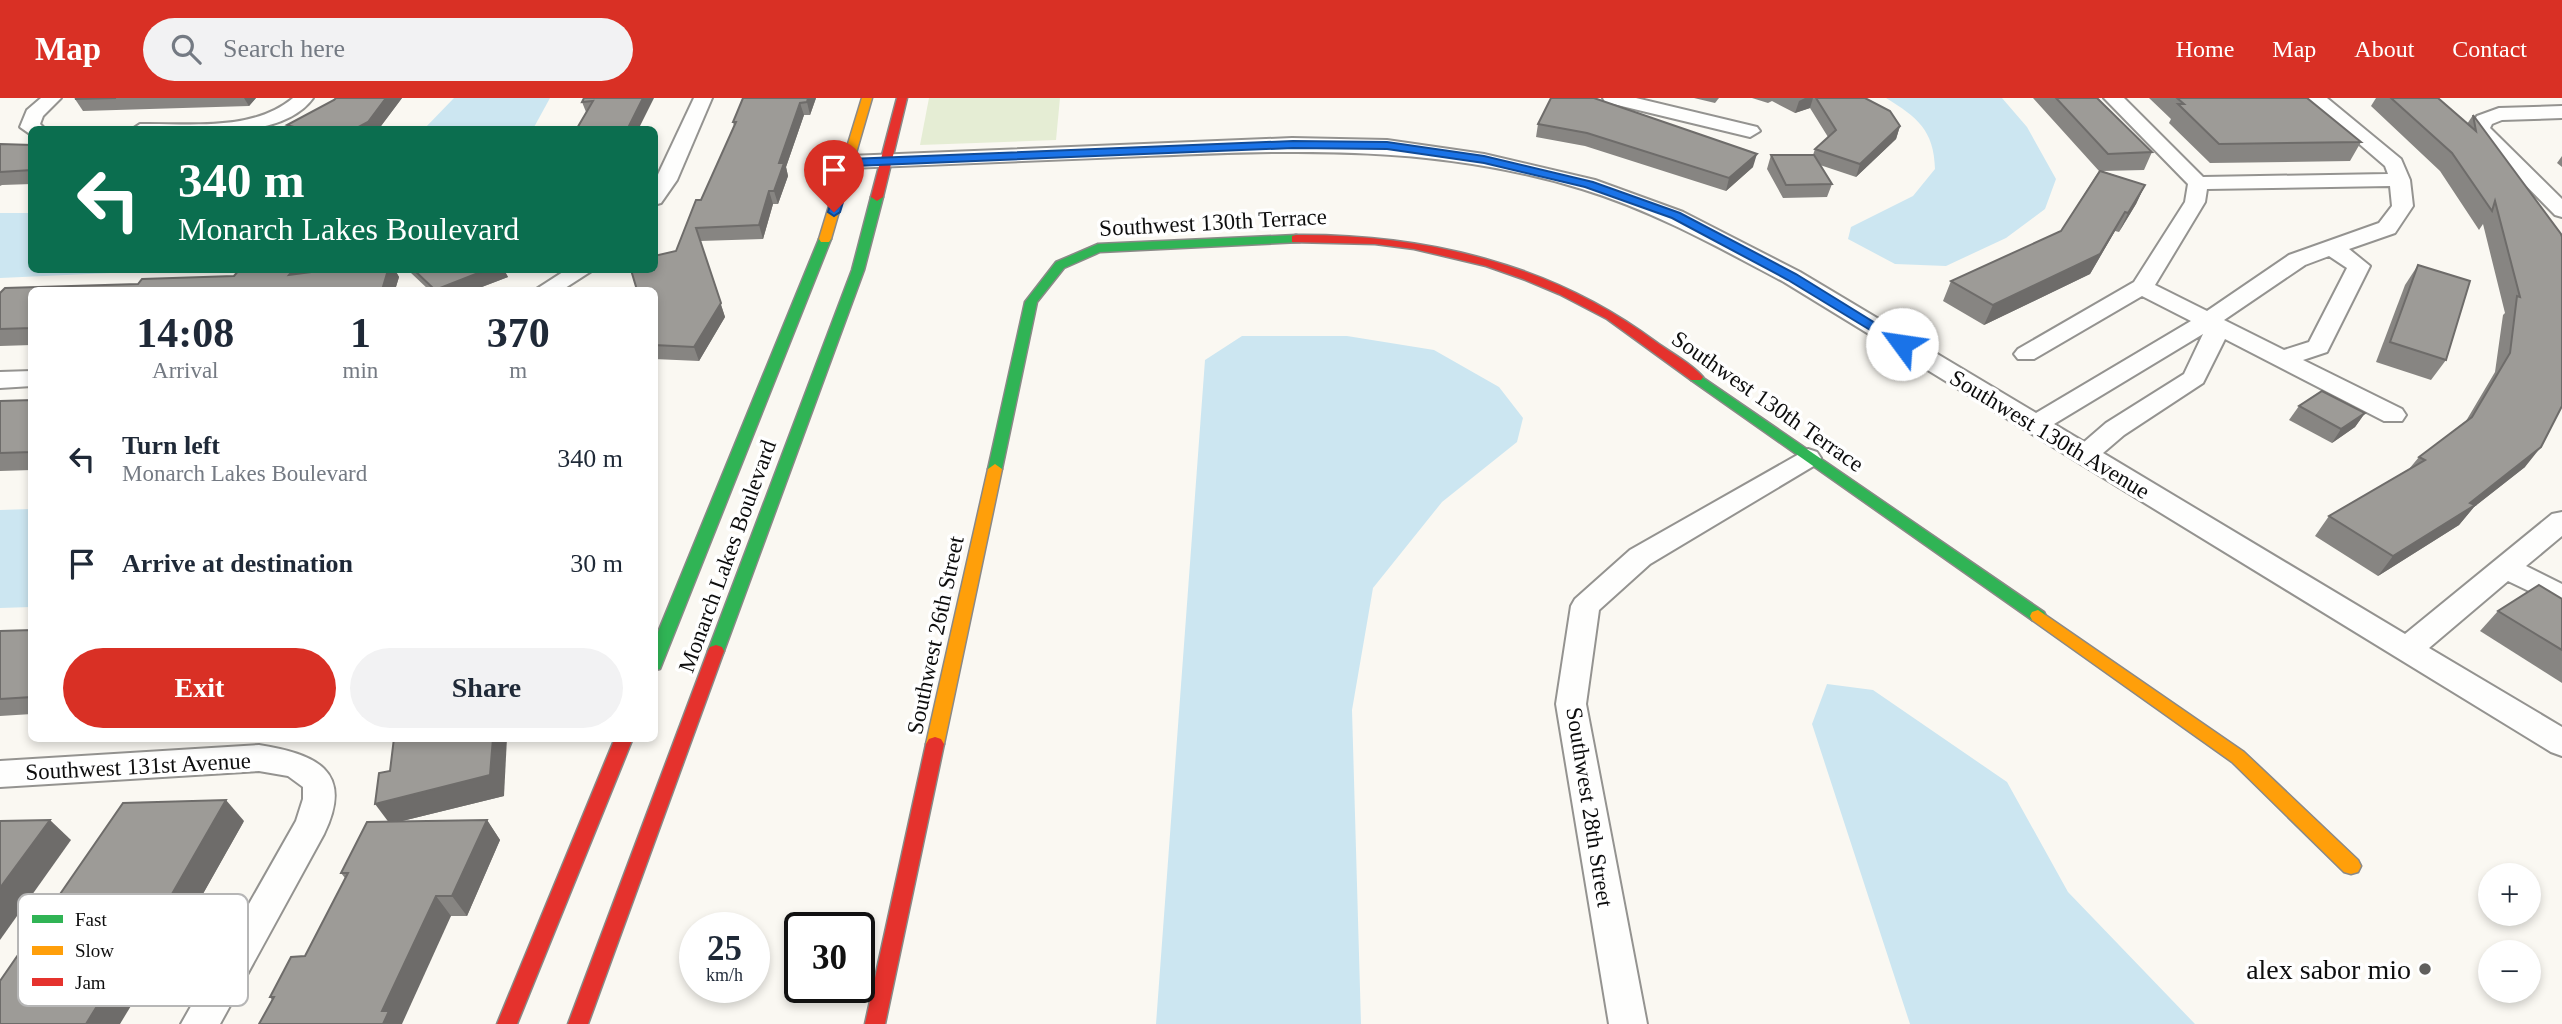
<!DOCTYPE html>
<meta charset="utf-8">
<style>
body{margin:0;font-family:"Times New Roman",serif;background:#f2f2f3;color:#1f2937;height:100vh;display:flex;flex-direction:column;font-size:26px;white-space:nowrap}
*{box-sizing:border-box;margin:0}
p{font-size:23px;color:#747a83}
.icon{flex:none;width:38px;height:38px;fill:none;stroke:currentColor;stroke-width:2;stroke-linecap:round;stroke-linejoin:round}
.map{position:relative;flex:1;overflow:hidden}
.side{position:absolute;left:28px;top:189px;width:630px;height:455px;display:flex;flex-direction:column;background:#fff;border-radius:10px;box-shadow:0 4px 10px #0003}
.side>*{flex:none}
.hud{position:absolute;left:28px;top:28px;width:630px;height:147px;border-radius:10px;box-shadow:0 4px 10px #0003;background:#0b6e4f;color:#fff;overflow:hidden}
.fabs{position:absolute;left:2478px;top:765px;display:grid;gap:14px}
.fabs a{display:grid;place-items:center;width:63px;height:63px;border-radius:50%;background:#fff;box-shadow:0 4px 10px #0003;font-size:35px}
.speed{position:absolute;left:679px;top:814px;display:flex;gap:14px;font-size:35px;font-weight:700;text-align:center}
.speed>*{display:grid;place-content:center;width:91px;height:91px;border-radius:50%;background:#fff;box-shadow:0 4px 10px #0003;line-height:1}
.speed small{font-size:18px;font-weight:400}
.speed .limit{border:4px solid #111;border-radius:10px;background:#fff;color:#111}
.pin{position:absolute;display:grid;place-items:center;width:60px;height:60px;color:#fff;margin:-72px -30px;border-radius:50% 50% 50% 0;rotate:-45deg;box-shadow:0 0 7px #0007}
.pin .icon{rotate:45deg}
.me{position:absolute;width:77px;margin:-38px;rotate:301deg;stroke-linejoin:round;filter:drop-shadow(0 0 5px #0008)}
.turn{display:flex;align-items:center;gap:24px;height:147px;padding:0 35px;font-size:32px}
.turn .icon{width:91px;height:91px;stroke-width:2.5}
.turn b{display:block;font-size:49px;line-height:60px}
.eta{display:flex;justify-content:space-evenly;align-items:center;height:119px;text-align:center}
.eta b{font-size:42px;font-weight:700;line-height:49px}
.action{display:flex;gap:14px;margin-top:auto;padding:14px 35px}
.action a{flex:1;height:80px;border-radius:42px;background:#d93025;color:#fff;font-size:28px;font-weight:700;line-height:80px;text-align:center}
.action a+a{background:#f2f2f3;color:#1f2937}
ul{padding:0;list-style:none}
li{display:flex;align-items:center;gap:21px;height:105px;padding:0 35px}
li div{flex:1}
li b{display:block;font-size:26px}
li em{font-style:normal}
header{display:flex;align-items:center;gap:42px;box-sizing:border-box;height:98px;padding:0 35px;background:#d93025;color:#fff}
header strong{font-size:33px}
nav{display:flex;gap:38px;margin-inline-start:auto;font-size:24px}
.search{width:490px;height:63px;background:#f2f2f3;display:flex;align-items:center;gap:18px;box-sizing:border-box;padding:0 24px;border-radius:38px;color:#747a83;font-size:26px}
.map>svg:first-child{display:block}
.green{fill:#e5edd4}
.water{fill:#cce6f1}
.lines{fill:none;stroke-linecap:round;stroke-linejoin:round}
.street-casing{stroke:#949390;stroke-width:4}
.fast-casing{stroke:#8a8987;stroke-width:3}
.slow-casing{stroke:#8a8987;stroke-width:3}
.jam-casing{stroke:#8a8987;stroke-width:3}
.street{fill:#fefefd;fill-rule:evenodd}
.fast{fill:#30b455;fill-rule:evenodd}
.slow{fill:#ff9f0a;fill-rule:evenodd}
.jam{fill:#e5322d;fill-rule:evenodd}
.wall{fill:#878582}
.shaded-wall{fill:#6e6c6a}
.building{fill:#9d9b97;stroke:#6e6c6a;stroke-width:2}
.route{fill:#1a73e8;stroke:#114b97;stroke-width:2}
.poi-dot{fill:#605f5d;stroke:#fff;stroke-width:2.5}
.labels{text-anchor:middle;stroke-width:7;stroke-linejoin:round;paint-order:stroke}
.street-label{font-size:23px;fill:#0d0d0d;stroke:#fff}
.near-poi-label{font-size:28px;fill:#0d0d0d;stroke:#fff;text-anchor:end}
.key{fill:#fff;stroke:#b6b6b6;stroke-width:2}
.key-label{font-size:19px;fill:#0d0d0d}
</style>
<header>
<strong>Map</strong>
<div class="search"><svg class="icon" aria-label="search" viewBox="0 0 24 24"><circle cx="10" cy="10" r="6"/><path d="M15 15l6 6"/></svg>Search here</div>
<nav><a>Home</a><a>Map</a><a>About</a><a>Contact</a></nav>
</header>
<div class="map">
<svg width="2562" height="926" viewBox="0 0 2562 926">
<rect width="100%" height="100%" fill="#faf8f2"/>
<path class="green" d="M929 0H1060L1056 42 920 47Z"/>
<g class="water">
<path d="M454 0H550L533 31H424Z"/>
<path d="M1886 0H2002L2027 29 2056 81 2045 111 2006 140 1946 168 1895 166 1848 141 1851 129 1913 98 1935 71C1934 32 1917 19 1886 0Z"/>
<path d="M0 115H31L32 172H177L0 180Z"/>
<path d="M1242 238H1347L1434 252 1499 289 1523 320 1517 344 1442 404 1373 490 1352 612 1361 926H1156L1205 262Z"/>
<path d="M31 411V509L0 510V412Z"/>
<path d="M1827 586 1873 592 2007 684 2068 794 2195 926H1910L1812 626Z"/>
</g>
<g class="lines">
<defs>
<g id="street">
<path d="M41 0H61L43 18 40 26 46 32H32L30 36 20 29 27 12Z"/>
<path d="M293 0H313C280 46 182 32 131 32L140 26C189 25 253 34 293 0Z"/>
<path d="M694 0H712L677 82 661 105 654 107V85Z"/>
<path d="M1603 0H1636L1757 29 1760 33 1750 39 1605 4Z"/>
<path d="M2104 0H2124L2203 79 2388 76 2385 68 2306 0H2327L2401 61 2410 82 2413 108 2395 135 2349 151 2370 168 2327 254 2303 262 2402 311 2406 317 2402 323H2384L2225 241 2203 285 2124 337 2103 355 2405 536 2552 416 2562 414V438L2526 468 2562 486V509L2508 483 2429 550 2562 629V658L2551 654 1784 184C1718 149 1654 113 1582 91 1435 46 1297 52 1146 58 1047 62 948 66 849 70L839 64 849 58 1292 40 1387 42 1484 56 1595 82 1683 114 1800 174 2036 315 2191 223 2142 198 2034 261H2018L2014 256 2018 251 2134 184 2185 104 2188 86ZM2390 88 2392 108 2379 125 2289 157 2207 213 2155 187 2205 104 2207 91ZM2329 158 2347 170 2309 244 2284 252 2224 222 2305 167ZM2203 236 2184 276 2106 325 2084 344 2054 326Z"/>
<path d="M2562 8V20L2502 22 2492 26 2490 30 2562 101V119L2555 117 2470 31 2477 18 2499 10Z"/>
<path d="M566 172H593L562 192H535Z"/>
<path d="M32 273V288L0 290V274Z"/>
<path d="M1808 351 1817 354 1821 360 1817 366 1650 466 1599 512 1586 606 1647 926H1609L1556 606 1571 508 1575 501 1630 452Z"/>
<path d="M259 647C315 656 355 672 324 736L220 926H181L296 723 303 701V689L288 678 259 673 0 689V663Z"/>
</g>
<g id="fast">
<path d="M877 95 883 99 864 172 724 553 722 557H710L708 553 852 172 871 99Z"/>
<path d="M825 137 831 141 662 566 660 571 654 572V544L819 141Z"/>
<path d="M1296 137 1300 138V144L1100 154 1064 170 1037 204 1002 371 995 376 990 374 988 371 1025 204 1056 164 1098 146Z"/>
<path d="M1696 275 2044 514 2046 518 2044 522H2032L1691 282 1689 279 1691 276Z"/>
</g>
<g id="slow">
<path d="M862 0H872L831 141 829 144H821L819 141Z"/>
<path d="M995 366 1002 371 944 646 941 651 935 653 929 651 926 646 988 371Z"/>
<path d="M2038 512 2244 654 2358 762 2361 768 2358 774 2351 776 2344 774 2232 664 2032 522 2030 518 2032 514Z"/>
</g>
<g id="jam">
<path d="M897 0H907L883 99 877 103 871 99Z"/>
<path d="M1296 137C1425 136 1552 166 1656 244 1671 255 1691 265 1703 279L1701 282H1691L1607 221 1559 196 1523 181 1486 168 1414 151 1375 146 1292 144V138Z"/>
<path d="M716 547 722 549 724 553 588 926H568L708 553 710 549Z"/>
<path d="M935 639 941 641 944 646 885 926H865L926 646 929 641Z"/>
<path d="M615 640H633L517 926H497Z"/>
</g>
</defs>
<use href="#street" class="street-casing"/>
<use href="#fast" class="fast-casing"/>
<use href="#slow" class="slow-casing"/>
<use href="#jam" class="jam-casing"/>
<use href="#street" class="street"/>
<use href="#fast" class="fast"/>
<use href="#slow" class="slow"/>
<use href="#jam" class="jam"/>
</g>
<g class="wall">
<path d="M77 0H256L249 8 83 13 75 1Z"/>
<path d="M336 0H402L378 32H290L287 27 334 2Z"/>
<path d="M654 0 586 14 582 4Z"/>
<path d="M816 0 810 17H804L786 69 788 78 778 106H773L763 141 700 143 725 219 699 263 654 261V192L676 153 701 102 734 28 733 24Z"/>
<path d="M1551 0 1753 69 1726 93 1585 48 1536 39 1538 26Z"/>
<path d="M1694 0H1719L1715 5Z"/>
<path d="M1752 0H1865L1900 28 1896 41 1856 79 1820 67 1832 86 1827 99 1783 100 1767 71 1771 57H1813L1815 51 1828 39 1810 10 1795 15 1772 3 1768 5Z"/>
<path d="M2033 0H2097L2152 54 2144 72 2102 73 2145 87 2136 106 2119 134 2115 133 2090 176 1984 227 1943 203 1951 183 2061 133 2099 73Z"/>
<path d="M2149 0H2307L2361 44 2350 63 2210 65 2169 25 2171 21Z"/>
<path d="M2376 0H2438L2467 26 2473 17 2561 136 2525 369 2474 409 2459 427 2378 478 2315 438 2329 418 2409 371 2419 359 2466 323 2495 274 2503 217 2505 215 2483 126 2479 132 2440 73 2371 8Z"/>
<path d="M0 46 32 47V86L2 87 0 88Z"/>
<path d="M2562 58V69L2557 65Z"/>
<path d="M2418 167 2446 262 2431 282 2376 264 2405 187Z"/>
<path d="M239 172H301L303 175 327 172H395L399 179 395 192H32V247L0 248V195L5 190 138 186 142 181 234 178Z"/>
<path d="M409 172H504L508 179 474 192H429L411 175Z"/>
<path d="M32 302V372L0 373V303Z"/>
<path d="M2299 308 2365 315 2355 329 2332 345 2289 322Z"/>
<path d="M2562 501V585L2480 533 2498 513Z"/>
<path d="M32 532V616L0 618V533Z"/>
<path d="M390 673 504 698 398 724 487 722 500 742 467 818H451L272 902 270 899 305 858 345 780 341 775 389 724Z"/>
<path d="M244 723 151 888H143L0 926Z"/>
</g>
<g class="shaded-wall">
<path d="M244 0H256L249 8Z"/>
<path d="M386 0H402L378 32H353Z"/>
<path d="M643 0H654L638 32H627Z"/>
<path d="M808 0H816L810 17 807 4Z"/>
<path d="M1805 0H1813L1810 10 1795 15 1799 3Z"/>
<path d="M800 5 804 17 786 69 788 78 778 106 774 93 779 65Z"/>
<path d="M1900 28 1896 41 1856 79 1860 66Z"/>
<path d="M1757 56 1753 69 1726 93 1729 80Z"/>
<path d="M2145 87 2136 106 2119 134 2128 115Z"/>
<path d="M769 93 773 106 763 141 759 127Z"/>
<path d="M2125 114 2115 133 2090 176 1984 227 1993 207Z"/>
<path d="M700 143 725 219 699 263 694 249Z"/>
<path d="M293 172H301L307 182 289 177Z"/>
<path d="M388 172H395L399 179 395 192H382Z"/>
<path d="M486 172H504L508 179 474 192H435Z"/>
<path d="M2365 315 2355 329 2332 345 2341 331Z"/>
<path d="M2541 349 2525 369 2474 409 2459 427 2378 478 2393 458 2470 405Z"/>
<path d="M493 640H507L504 698 390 726 375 706Z"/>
<path d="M226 702 244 723 151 888 130 869Z"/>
<path d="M50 722 71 742 0 842V790Z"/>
<path d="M487 722 500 742 467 818 452 798Z"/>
<path d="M436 798 451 818 402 926H383L382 913Z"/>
<path d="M121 869 143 888 120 926H86Z"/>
</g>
<g class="building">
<path d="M77 0H116L75 1Z"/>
<path d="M336 0H386L368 24 353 32H304L287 27 334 2Z"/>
<path d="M584 0H643L627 32H576L593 3 582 4Z"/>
<path d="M743 0H808L807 4 800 5 779 65H784L774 93H769L759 127 696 130 721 205 694 249 654 247V192H637L631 172H654V158L676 153 696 102H701L736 24H733Z"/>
<path d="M1551 0H1594L1757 56 1729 80 1587 35 1538 26Z"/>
<path d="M1816 0H1865L1890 13 1900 28 1860 66 1815 51 1836 32Z"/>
<path d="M2056 0H2097L2152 54 2108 56Z"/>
<path d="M2177 0H2307L2361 44 2219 46 2178 6H2184Z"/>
<path d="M2391 0H2438L2476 33 2473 17 2561 136 2562 139V308L2541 349 2470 405 2475 407 2393 458 2329 418 2425 362 2419 359 2472 319 2510 255 2517 198 2520 199 2495 103 2492 113 2452 55Z"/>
<path d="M0 46 32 47V72L0 74Z"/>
<path d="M1771 57H1814L1832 86 1786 87Z"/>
<path d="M2100 73 2145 87 2128 115 2125 114 2100 156 1993 207 1951 183 2061 133Z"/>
<path d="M2418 167 2470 183 2446 262 2390 244Z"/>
<path d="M239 172H293L289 177 327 172H388L382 192H32V230L0 231V195L5 190 138 186 142 181 234 178Z"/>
<path d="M414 172H486L435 192Z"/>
<path d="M2322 293 2365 315 2341 331 2299 308Z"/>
<path d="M32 302V354L0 355V303Z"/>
<path d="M2539 487 2562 501V552L2498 513Z"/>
<path d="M32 532V599L0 601V533Z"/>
<path d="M394 640H493L490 677 375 706 379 675 390 673Z"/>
<path d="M226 702 130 869H121L86 926H0V883L123 705Z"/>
<path d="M50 722 0 790V723Z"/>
<path d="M487 722 452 798H436L382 913H389L383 926H259L274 899H270L291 859 305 858 348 775H341L367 724Z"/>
</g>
<path class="route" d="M1293 43 1387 44 1484 58 1593 84 1680 115 1796 176 1909 246 1898 249 1788 182 1672 120 1585 89 1484 65 1387 51 1293 50 854 68 840 114 834 118 828 114 843 64 849 61Z"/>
<circle class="poi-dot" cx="2425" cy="871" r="7"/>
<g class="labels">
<g class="street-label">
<text transform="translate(1213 124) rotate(-3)" y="8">Southwest 130th Terrace</text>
<text transform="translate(1768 303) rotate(35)" y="8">Southwest 130th Terrace</text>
<text transform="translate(2050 336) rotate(31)" y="8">Southwest 130th Avenue</text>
<text transform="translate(727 458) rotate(-70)" y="8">Monarch Lakes Boulevard</text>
<text transform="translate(935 537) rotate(-78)" y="8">Southwest 26th Street</text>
<text transform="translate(138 668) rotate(-3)" y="8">Southwest 131st Avenue</text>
<text transform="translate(1590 709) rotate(81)" y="8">Southwest 28th Street</text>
</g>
<g class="near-poi-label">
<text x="2411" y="881">alex sabor mio</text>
</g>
</g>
<rect x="18" y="796" width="230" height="112" rx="10" class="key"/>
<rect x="32" y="817" width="31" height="8" fill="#30b455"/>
<rect x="32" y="848" width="31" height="9" fill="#ff9f0a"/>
<rect x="32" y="880" width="31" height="8" fill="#e5322d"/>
<g class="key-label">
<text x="75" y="828">Fast</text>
<text x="75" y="859">Slow</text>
<text x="75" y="891">Jam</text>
</g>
</svg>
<div class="fabs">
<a>+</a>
<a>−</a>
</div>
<div class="speed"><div>25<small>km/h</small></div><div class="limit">30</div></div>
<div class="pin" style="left:834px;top:114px;background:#d93025"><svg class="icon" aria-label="arrive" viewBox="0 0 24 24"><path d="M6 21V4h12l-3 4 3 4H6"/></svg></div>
<svg class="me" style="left:1902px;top:246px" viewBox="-20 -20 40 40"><circle r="19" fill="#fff"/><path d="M0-13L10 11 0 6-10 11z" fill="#1a73e8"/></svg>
<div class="hud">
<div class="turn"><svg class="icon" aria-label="left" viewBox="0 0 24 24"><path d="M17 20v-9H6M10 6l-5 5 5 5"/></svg><div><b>340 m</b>Monarch Lakes Boulevard</div></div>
</div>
<section class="side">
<div class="eta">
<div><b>14:08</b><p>Arrival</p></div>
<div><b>1</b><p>min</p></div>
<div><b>370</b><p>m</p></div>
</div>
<ul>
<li><svg class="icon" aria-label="left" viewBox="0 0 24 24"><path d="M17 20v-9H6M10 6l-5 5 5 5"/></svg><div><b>Turn left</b><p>Monarch Lakes Boulevard</p></div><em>340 m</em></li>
<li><svg class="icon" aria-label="arrive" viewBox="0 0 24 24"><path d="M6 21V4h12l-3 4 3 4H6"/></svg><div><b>Arrive at destination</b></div><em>30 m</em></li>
</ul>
<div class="action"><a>Exit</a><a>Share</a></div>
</section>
</div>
